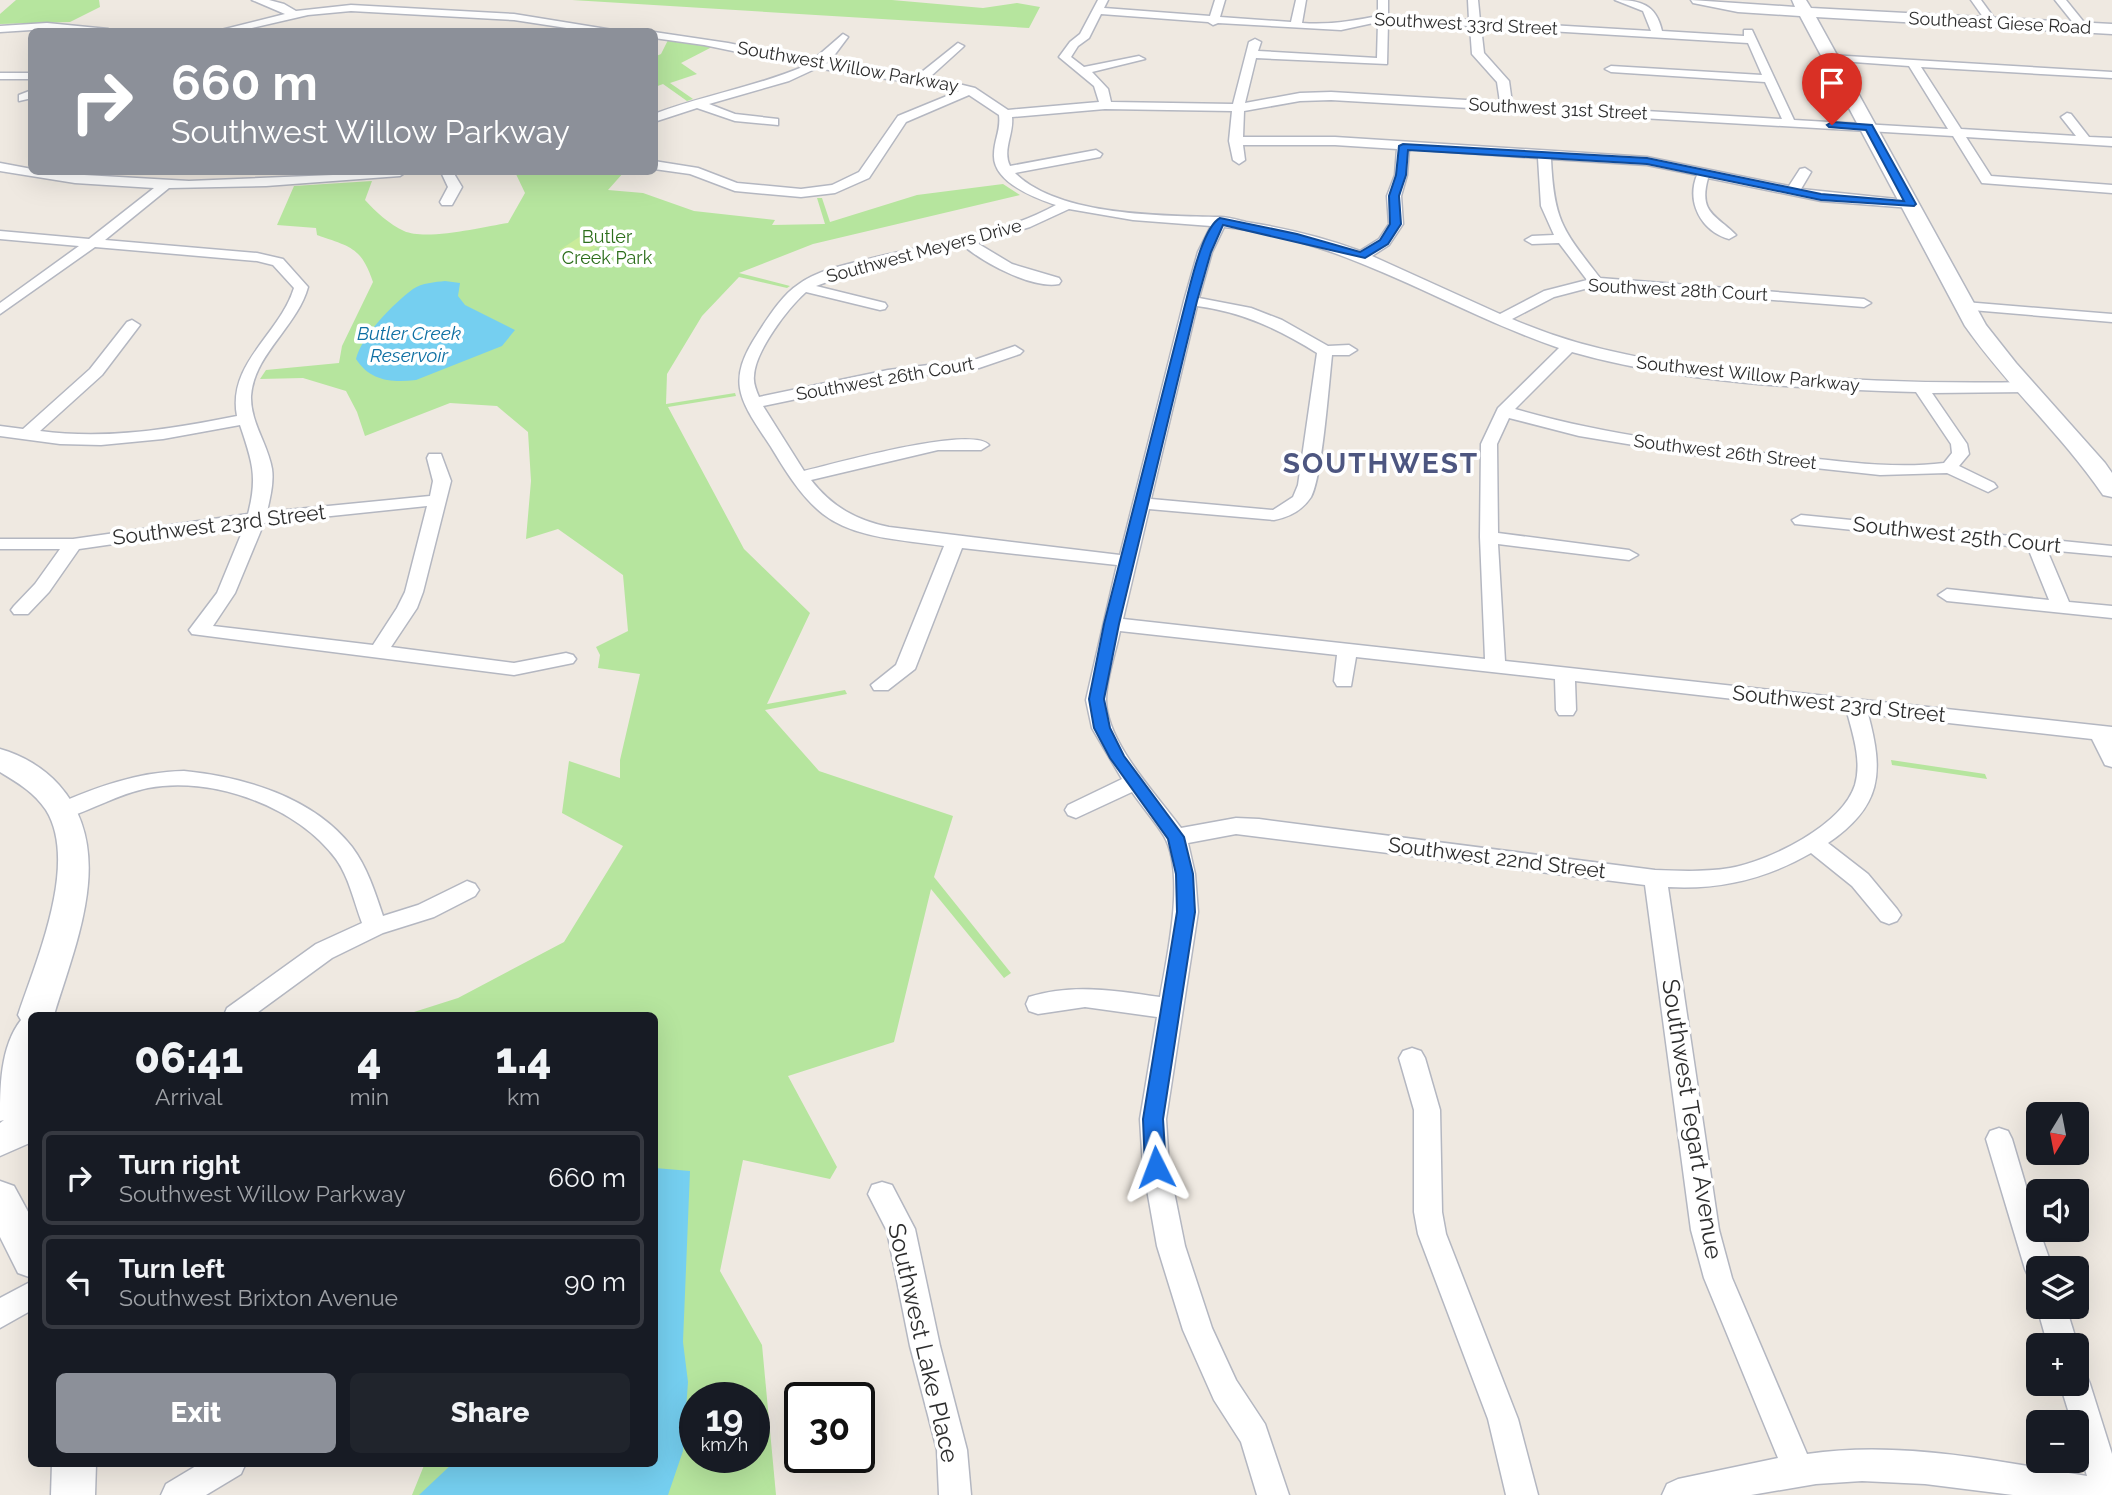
<!DOCTYPE html>
<meta charset="utf-8">
<style>
body{margin:0;font-family:Raleway,sans-serif;background:#20242c;color:#f1f3f6;height:100vh;display:flex;flex-direction:column;font-size:26px;white-space:nowrap}
*{box-sizing:border-box;margin:0}
p{font-size:23px;color:#9ea1a6}
.icon{flex:none;width:38px;height:38px;fill:none;stroke:currentColor;stroke-width:2;stroke-linecap:round;stroke-linejoin:round}
.map{position:relative;flex:1;overflow:hidden}
.panel{position:absolute;left:28px;top:1012px;width:630px;height:455px;display:flex;flex-direction:column;background:#171b24;border-radius:10px;box-shadow:0 7px 28px #0002}
.panel>*{flex:none}
.banner{position:absolute;left:28px;top:28px;width:630px;height:147px;border-radius:10px;box-shadow:0 7px 28px #0002;background:#8c9099;color:#fff;overflow:hidden}
.needle{width:46px;rotate:190deg}
.buttons{position:absolute;left:2026px;top:1102px;display:grid;gap:14px}
.buttons a{display:grid;place-items:center;width:63px;height:63px;border-radius:10px;background:#171b24;box-shadow:0 7px 28px #0002;font-size:35px}
.speed{position:absolute;left:679px;top:1382px;display:flex;gap:14px;font-size:35px;font-weight:700;text-align:center}
.speed>*{display:grid;place-content:center;width:91px;height:91px;border-radius:50%;background:#171b24;box-shadow:0 7px 28px #0002;line-height:1}
.speed small{font-size:18px;font-weight:400}
.speed .limit{border:4px solid #111;border-radius:10px;background:#fff;color:#111}
.pin{position:absolute;display:grid;place-items:center;width:60px;height:60px;color:#fff;margin:-72px -30px;border-radius:50% 50% 50% 0;rotate:-45deg;box-shadow:0 0 7px #0007}
.pin .icon{rotate:45deg}
.me{position:absolute;width:77px;margin:-38px;rotate:357deg;stroke-linejoin:round;filter:drop-shadow(0 0 5px #0008)}
.turn{display:flex;align-items:center;gap:24px;height:147px;padding:0 28px;font-size:32px}
.turn .icon{width:91px;height:91px;stroke-width:2.5}
.turn b{display:block;font-size:49px;line-height:60px}
.eta{display:flex;justify-content:space-evenly;align-items:center;height:119px;text-align:center}
.eta b{font-size:42px;font-weight:800;line-height:49px}
.action{display:flex;gap:14px;margin-top:auto;padding:14px 28px}
.action a{flex:1;height:80px;border-radius:10px;background:#8c9099;color:#fff;font-size:28px;font-weight:800;line-height:80px;text-align:center}
.action a+a{background:#20242c;color:#f1f3f6}
ul{padding:0;list-style:none}
li{display:flex;align-items:center;gap:21px;height:94px;margin:0 14px 10px;padding:0 14px;border:4px solid #363941;border-radius:10px}
li div{flex:1}
li b{display:block;font-size:26px}
li em{font-style:normal}
.map>svg:first-child{display:block}
.green{fill:#b6e59e;fill-rule:evenodd}
.pitch{fill:#c9ec9a}
.water{fill:#75cff0}
.lines{fill:none;stroke-linecap:round;stroke-linejoin:round}
.street-casing{stroke:#b4b7c1;stroke-width:3}
.secondary-casing{stroke:#b4b7c1;stroke-width:3}
.street{fill:#fff;fill-rule:evenodd}
.secondary{fill:#fff;fill-rule:evenodd}
.route{fill:#1a73e8;stroke:#114b97;stroke-width:2}
.labels{text-anchor:middle;stroke-width:7;stroke-linejoin:round;paint-order:stroke}
.far-street-label{font-size:18px;fill:#2e2e2e;stroke:#fff}
.far-park-label{font-size:18px;fill:#2c6e1b;stroke:#fff}
.far-water-label{font-size:19px;font-style:italic;fill:#0d6fa3;stroke:#fff}
.street-label{font-size:21px;fill:#2e2e2e;stroke:#fff}
.near-street-label{font-size:24px;fill:#2e2e2e;stroke:#fff}
.district-label{font-size:28px;font-weight:bold;letter-spacing:2px;fill:#4d5680;stroke:#fff}
</style>
<div class="map">
<svg width="2112" height="1495" viewBox="0 0 2112 1495">
<rect width="100%" height="100%" fill="#efe9e1"/>
<g class="green">
<path d="M16 0H99L100 7 70 22 0 24V14Z"/>
<path d="M572 0H892L983 8 1017 3 1040 7 1029 28Z"/>
<path d="M668 40 712 47 681 63 697 74 670 83 693 99 687 101 663 84 655 87 654 57 661 54Z"/>
<path d="M515 172H624L608 190 643 193 694 211 775 220 772 225 825 224 817 198H822L830 222 917 195 1003 184 1020 195 813 244 739 273 790 286 787 288 739 277 702 316 667 374 666 404 735 393 736 396 668 407 744 549 810 613 767 704 845 690 847 694 765 710 819 771 953 816 934 877 1011 973 1004 978 931 889 894 1042 788 1076 837 1167 830 1179 743 1160 720 1271 762 1345 776 1495H412L425 1463H654V1015H423L414 1012 458 998 564 942 623 846 562 813 569 761 620 778V760L640 674 598 668 600 655 596 647 628 631 623 575 558 529 526 539 531 481 528 432 497 406 450 403 365 436 357 412 346 391 303 378 260 379 266 370 339 363 342 346 373 282C361 247 351 247 317 235L316 228 277 225 294 186 372 181 365 200C376 212 389 224 404 231 426 241 482 227 508 223L525 193ZM695 1398H754V1458H695Z"/>
<path d="M1891 760 1985 774 1987 779 1892 765Z"/>
</g>
<path class="pitch" d="M587 232 612 237 581 258 558 251Z"/>
<g class="water">
<path d="M445 281 460 283 458 296 465 305 515 330 502 346 416 380C392 383 370 381 356 359 362 335 393 304 413 289 422 283 435 282 445 281Z"/>
<path d="M655 1168 690 1171 683 1342 688 1382 683 1451 668 1495H419L453 1463H654Z"/>
</g>
<g class="lines">
<defs>
<g id="street">
<path d="M252 0H269L284 4 296 11 351 5 514 14 625 32H593L514 20 351 11 308 15 235 32H213L285 14Z"/>
<path d="M1098 0H1108L1104 8 1210 16 1215 0H1225L1220 17 1291 22 1296 0H1306L1302 23C1329 25 1352 21 1378 16V0H1388V15L1469 20 1468 0H1478L1480 21 1651 31 1643 11 1615 0C1640 0 1656 4 1662 31L1744 36V30H1752L1794 120 1948 129 1909 66 1826 60 1824 58 1830 55 2112 72V78L1921 67 1961 129 2076 136 2061 117 2067 113 2071 114 2089 137 2112 138V146L1966 137 1991 176 2112 185V193L1982 183 1953 136 1331 100 1300 101 1244 111 1243 137H1335L1647 157 1789 186 1800 169 1805 168 1811 172 1801 189 1916 201V207L1911 208 1821 201 1708 178C1698 214 1717 215 1736 235L1729 239C1701 231 1686 202 1697 175L1647 165 1551 159C1554 222 1563 230 1600 278L1864 299 1871 303 1864 307 1596 286 1554 297 1512 319C1592 354 1675 365 1761 373 1850 381 1939 384 2028 382L2036 387 2028 392 1932 393 1967 444 1969 454 1959 466 1994 483 1997 487 1988 492 1947 473 1880 475 1694 455 1579 436 1509 418 1497 444 1498 533 1629 550 1638 555 1629 560 1498 544 1505 661 2112 727V767L2105 765 2092 739 1868 714C1884 773 1882 806 1828 843L1868 874 1897 909 1901 915 1897 921 1889 924 1881 921 1852 886 1811 853C1766 879 1719 890 1668 887L1719 1230 1732 1278 1807 1454C1900 1440 1996 1461 2087 1476L2077 1442V1423H2072L2060 1384H2077V1370L2086 1374 2090 1384 2112 1454V1495H2013L1925 1484 1862 1481 1816 1484 1751 1495H1662L1667 1484 1678 1479 1778 1458 1704 1278 1691 1230 1645 885 1236 834 1188 843 1195 874 1198 912 1166 1119 1169 1167 1185 1246 1212 1328 1236 1380 1265 1424 1289 1495H1257L1241 1442 1214 1400 1183 1330 1157 1246 1143 1167 1140 1119 1157 1017 1085 1007 1038 1014 1029 1011 1026 1004 1029 997C1073 983 1116 991 1160 997 1167 956 1186 874 1164 836 1155 821 1142 807 1132 792L1076 818 1068 815 1065 810 1068 805 1122 779 1092 728 1086 700 1117 565 962 548 915 669 888 690H874L871 685 896 665 944 546C905 540 855 539 823 514 801 497 785 470 771 447 740 400 725 383 758 333 769 316 782 295 799 284 820 269 849 264 873 258 935 243 999 236 1056 205 1035 198 992 182 994 154 994 140 1001 130 999 115L969 95 906 122 869 178 835 193 801 197 735 191 690 174 654 169V161L698 168 737 183 801 189 832 185 859 172 898 116 959 91 931 84 870 77 817 68 789 81 709 104 735 114 778 119V125L735 121 697 108 654 122V114C704 95 756 87 805 66L704 45 654 38V32L728 43 813 60 843 34 848 37 833 57 824 63 918 75 958 43 964 46 962 48 930 77 975 88 1008 110 1099 102 1094 86 1059 57 1070 42 1080 34ZM1101 14 1208 22 1213 25 1218 23 1341 30 1378 22 1377 58 1258 51 1261 42 1255 39 1249 42 1233 104 1111 102 1108 89 1092 72 1145 59 1139 56 1084 67 1071 57 1078 46 1089 38ZM1388 22 1470 26 1472 54 1497 82 1500 102 1331 92 1300 93 1245 103 1256 58 1387 64ZM1481 27 1748 43 1762 75 1611 66 1605 69 1611 72 1765 82 1782 119 1512 103 1509 81 1484 53ZM1105 109 1232 111 1229 141 1233 160 1239 164 1245 160 1243 145H1335L1397 149 1395 175 1387 196 1389 224 1379 239 1360 251C1323 237 1284 228 1246 222 1238 220 1228 217 1220 217 1163 216 1058 216 1015 173L1100 157 1102 154 1096 150 1010 166C1002 150 1014 134 1012 117ZM1409 149 1538 158 1541 206 1554 235 1532 236 1525 240 1532 244 1559 243 1587 280 1544 291 1500 314 1372 256 1389 245 1403 224 1401 196 1407 175ZM1069 209 1133 220 1211 226 1198 252 1184 301 1120 555 889 527C856 520 832 507 811 480L938 450H981L989 445C971 425 834 464 804 471L763 406 888 380 979 368 1020 354 1023 351 1015 346 977 359 888 370 759 397C756 390 753 383 754 376 755 351 788 308 806 292L880 310 885 309 887 306 885 303 816 286 860 270 964 246C984 263 1032 289 1059 284L1061 281 1059 278 1012 264 977 243 1030 227ZM1224 227C1346 239 1445 309 1559 348L1498 408 1481 444 1480 537 1485 659 1123 619 1149 509 1274 520C1289 517 1302 511 1311 497 1322 478 1329 383 1332 355H1349L1357 350 1349 345 1328 346 1282 320 1251 308 1199 298 1212 252ZM1197 306C1242 312 1279 329 1317 353L1298 485 1293 497 1273 510 1151 499ZM1572 352C1682 383 1802 389 1916 392L1951 444 1952 453 1944 463C1896 469 1847 462 1800 457 1704 447 1608 436 1515 409ZM1120 631 1337 655 1334 681 1337 686H1351L1356 657 1555 679 1556 710 1559 715H1573L1576 710 1575 681 1847 712C1853 735 1862 761 1855 785 1842 826 1769 861 1730 868 1705 872 1680 871 1655 870L1259 819 1236 818 1181 828C1157 795 1106 742 1106 700 1106 678 1116 652 1120 631Z"/>
<path d="M1971 0H1981L1997 22 1996 24H1988Z"/>
<path d="M2055 0H2066L2087 26V30H2079Z"/>
<path d="M47 23 108 29 113 32 47 29 0 32V26Z"/>
<rect x="0" y="73" width="32" height="6"/>
<path d="M32 90V98L19 101V95Z"/>
<path d="M0 163 32 169V172L189 181 406 172 400 176 266 186 169 188 105 240 257 253 283 259 308 287C297 327 254 354 251 396 250 422 268 444 272 469 274 483 270 498 267 512L430 496 433 481 427 458 429 454H441L451 481 423 592 417 608 391 647 514 663 566 653 573 655 576 659 573 663 514 675 192 634 189 630 217 593 245 525 79 549 49 592 28 614H14L11 610 14 606 35 584 60 549H0V539H73L248 514C258 476 252 461 240 425L163 439 101 445 60 444 0 436V426L23 429 90 369 127 322 132 320 140 325 102 375 40 431C107 440 172 429 237 416 227 363 280 334 294 288L273 265 257 261 95 247 0 314V303L79 246 0 239V231L89 239 154 188 75 183 0 171ZM427 506 405 592 397 608 373 645 213 626 235 593 264 523Z"/>
<path d="M441 172H453L462 187 452 205H442L440 202 448 187Z"/>
<path d="M1965 302 2112 314V322L1960 309 1958 306Z"/>
<path d="M1801 515 2112 546V556L2047 550 2069 602 2112 606V618L1947 601 1938 595 1947 589 2049 600 2028 548 1795 524 1792 520Z"/>
<path d="M184 771C244 777 313 797 352 847 367 867 375 892 383 916L418 905 467 881 475 884 479 890 475 896 434 917 383 933 332 958 254 1015H224L227 1008 316 944 362 923C354 902 349 877 336 859 296 806 213 776 148 788 118 794 92 810 63 819L55 817 52 811 55 805C97 787 137 772 184 771Z"/>
<path d="M1412 1048 1421 1051 1425 1058 1440 1110 1442 1212 1446 1234 1518 1419 1538 1495H1506L1488 1419 1418 1234 1414 1212V1110L1399 1058 1403 1051Z"/>
<path d="M1999 1128 2008 1131 2012 1139 2039 1230 2053 1269H2039V1282L2029 1278 2025 1269 1986 1139 1990 1131Z"/>
<path d="M882 1182 892 1185 915 1229 940 1346 967 1450 971 1495H939L937 1450 910 1346 887 1231 868 1194 872 1185Z"/>
<path d="M32 1281V1310L0 1328V1298Z"/>
<path d="M2039 1302V1307H2066L2078 1346 2077 1347 2048 1346 2037 1307Z"/>
<path d="M201 1463H246L241 1474 206 1495H161L166 1484Z"/>
</g>
<g id="secondary">
<path d="M1691 0 1795 7 1792 0H1806L1811 8 2112 24V34L1816 17 1986 325 2016 363 2105 463 2112 473V497L2103 495C2062 435 2007 386 1965 326L1800 16 1738 12 1693 3Z"/>
<path d="M0 749C22 755 44 768 59 785 117 850 76 942 54 1015H32V1142L0 1156V1123L4 1120 0 1121C0 1088 0 1047 21 1020L18 1015C36 961 79 863 46 810 34 792 18 783 0 772Z"/>
<path d="M0 1181 14 1186 32 1219V1278L18 1273 0 1237Z"/>
<path d="M52 1463H96L95 1495H51Z"/>
</g>
</defs>
<use href="#street" class="street-casing"/>
<use href="#secondary" class="secondary-casing"/>
<use href="#street" class="street"/>
<use href="#secondary" class="secondary"/>
</g>
<path class="route" d="M1832 122 1872 125 1916 204 1914 206 1821 200 1647 164 1408 150 1406 175 1399 196 1401 224 1388 244 1365 258 1223 225 1211 252 1197 301 1119 624 1104 699 1110 728 1124 756 1184 837 1193 874 1195 912 1163 1119 1166 1167 1163 1173 1156 1176 1148 1173 1145 1167 1143 1119 1177 912 1176 874 1168 839 1110 758 1094 728 1089 699 1104 624 1186 301C1191 282 1203 227 1220 218L1297 234 1360 252 1380 240 1390 224 1389 196 1396 175 1399 146 1403 144 1647 158 1821 194 1904 201 1866 130 1829 127 1827 125Z"/>
<g class="labels">
<g class="far-street-label">
<text transform="translate(2000 23) rotate(3)" y="6">Southeast Giese Road</text>
<text transform="translate(1466 24) rotate(3)" y="6">Southwest 33rd Street</text>
<text transform="translate(848 67) rotate(10)" y="6">Southwest Willow Parkway</text>
<text transform="translate(1558 109) rotate(3)" y="6">Southwest 31st Street</text>
<text transform="translate(924 251) rotate(-15)" y="6">Southwest Meyers Drive</text>
<text transform="translate(1678 290) rotate(3)" y="6">Southwest 28th Court</text>
<text transform="translate(1748 374) rotate(6)" y="6">Southwest Willow Parkway</text>
<text transform="translate(885 379) rotate(-10)" y="6">Southwest 26th Court</text>
<text transform="translate(1725 452) rotate(7)" y="6">Southwest 26th Street</text>
</g>
<g class="far-park-label">
<text x="607" y="243">Butler<tspan x="607" dy="21">Creek Park</tspan></text>
</g>
<g class="far-water-label">
<text x="409" y="340">Butler Creek<tspan x="409" dy="22">Reservoir</tspan></text>
</g>
<g class="street-label">
<text transform="translate(219 525) rotate(-7)" y="7">Southwest 23rd Street</text>
<text transform="translate(1957 535) rotate(6)" y="7">Southwest 25th Court</text>
<text transform="translate(1839 704) rotate(6)" y="7">Southwest 23rd Street</text>
<text transform="translate(1497 858) rotate(7)" y="7">Southwest 22nd Street</text>
</g>
<g class="near-street-label">
<text transform="translate(1692 1119) rotate(81)" y="8">Southwest Tegart Avenue</text>
<text transform="translate(923 1343) rotate(77)" y="8">Southwest Lake Place</text>
</g>
<g class="district-label">
<text x="1381" y="473">SOUTHWEST</text>
</g>
</g>
</svg>
<div class="buttons">
<a><svg class="needle" viewBox="-14 -14 28 28"><path d="M0-13l5 13h-10z" fill="#e53935"/><path d="M0 13l5-13h-10z" fill="#9ea1a6"/></svg></a>
<a><svg class="icon" aria-label="sound" viewBox="0 0 24 24"><path d="M4 9h4l5-4v14l-5-4H4zM17 9q2 3 0 6"/></svg></a>
<a><svg class="icon" aria-label="layers" viewBox="0 0 24 24"><path d="M12 4l9 5-9 5-9-5zM3 14l9 5 9-5"/></svg></a>
<a>+</a>
<a>−</a>
</div>
<div class="speed"><div>19<small>km/h</small></div><div class="limit">30</div></div>
<div class="pin" style="left:1832px;top:125px;background:#d93025"><svg class="icon" aria-label="arrive" viewBox="0 0 24 24"><path d="M6 21V4h12l-3 4 3 4H6"/></svg></div>
<svg class="me" style="left:1156px;top:1167px" viewBox="-20 -20 40 40"><path d="M0-17L14 15 0 8-14 15z" fill="#1a73e8" stroke="#fff" stroke-width="4"/></svg>
<div class="banner">
<div class="turn"><svg class="icon" aria-label="right" viewBox="0 0 24 24"><path d="M7 20v-9h11M14 6l5 5-5 5"/></svg><div><b>660 m</b>Southwest Willow Parkway</div></div>
</div>
<section class="panel">
<div class="eta">
<div><b>06:41</b><p>Arrival</p></div>
<div><b>4</b><p>min</p></div>
<div><b>1.4</b><p>km</p></div>
</div>
<ul>
<li><svg class="icon" aria-label="right" viewBox="0 0 24 24"><path d="M7 20v-9h11M14 6l5 5-5 5"/></svg><div><b>Turn right</b><p>Southwest Willow Parkway</p></div><em>660 m</em></li>
<li><svg class="icon" aria-label="left" viewBox="0 0 24 24"><path d="M17 20v-9H6M10 6l-5 5 5 5"/></svg><div><b>Turn left</b><p>Southwest Brixton Avenue</p></div><em>90 m</em></li>
</ul>
<div class="action"><a>Exit</a><a>Share</a></div>
</section>
</div>
